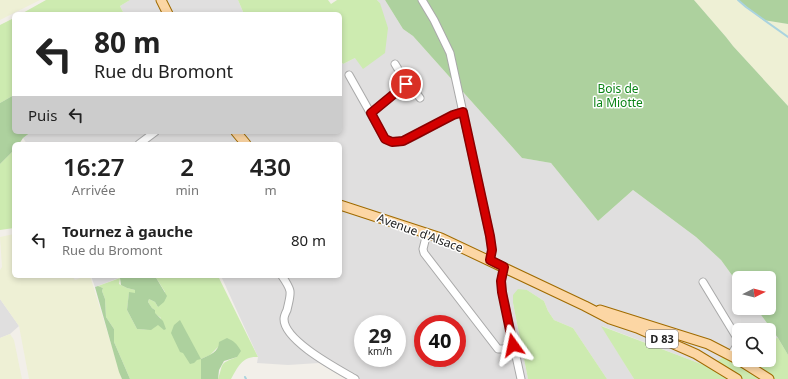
<!DOCTYPE html>
<html lang="fr">
<meta charset="utf-8">
<style>
body{margin:0;font-family:"Noto Sans",sans-serif;background:#f2f2f2;color:#222;height:100vh;display:flex;flex-direction:column;font-size:15px;white-space:nowrap}
*{box-sizing:border-box;margin:0}
p{font-size:13px;color:#767676}
.icon{flex:none;width:22px;height:22px;fill:none;stroke:currentColor;stroke-width:2;stroke-linecap:round;stroke-linejoin:round}
.map{position:relative;flex:1;overflow:hidden}
.side{position:absolute;left:12px;top:142px;width:330px;height:136px;display:flex;flex-direction:column;background:#fff;border-radius:6px;box-shadow:0 2px 6px #0003}
.side>*{flex:none}
.guide{position:absolute;left:12px;top:12px;width:330px;height:122px;border-radius:6px;box-shadow:0 2px 6px #0003;background:#fff;color:#222;overflow:hidden}
.needle{width:26px;rotate:84deg}
.fabs{position:absolute;left:732px;top:271px;display:grid;gap:8px}
.fabs a{display:grid;place-items:center;width:44px;height:44px;border-radius:6px;background:#fff;box-shadow:0 2px 6px #0003;font-size:20px}
.speed{position:absolute;left:354px;top:315px;display:flex;gap:8px;font-size:20px;font-weight:700;text-align:center}
.speed>*{display:grid;place-content:center;width:52px;height:52px;border-radius:50%;background:#fff;box-shadow:0 2px 6px #0003;line-height:1}
.speed small{font-size:10px;font-weight:400}
.speed .limit{border:6px solid #d22;background:#fff;color:#111}
.pin{position:absolute;display:grid;place-items:center;width:34px;height:34px;color:#fff;margin:-17px;border:2px solid #fff;border-radius:50%;box-shadow:0 1px 4px #0007}
.me{position:absolute;width:44px;margin:-22px;rotate:348deg;stroke-linejoin:round;filter:drop-shadow(0 0 3px #0008)}
.turn{display:flex;align-items:center;gap:14px;height:84px;padding:0 16px;font-size:18px}
.turn .icon{width:52px;height:52px;stroke-width:2.5}
.turn b{display:block;font-size:28px;line-height:34px}
.then{display:flex;align-items:center;height:38px;padding:0 16px;background:#0003;gap:8px;font-size:15px}
.eta{display:flex;justify-content:space-evenly;align-items:center;height:68px;text-align:center}
.eta b{font-size:24px;font-weight:600;line-height:28px}
ul{padding:0;list-style:none}
li{display:flex;align-items:center;gap:12px;height:60px;padding:0 16px}
li div{flex:1}
li b{display:block;font-size:15px}
li em{font-style:normal}
.map>svg:first-child{display:block}
.residential{fill:#e0dfdf;fill-rule:evenodd}
.farmland{fill:#eef0d5}
.grass{fill:#cdebb0}
.forest{fill:#add19e}
.lines{fill:none;stroke-linecap:round;stroke-linejoin:round}
.stream{stroke:#aad3df;stroke-width:2}
.minor-casing{stroke:#a9a9a9;stroke-width:9}
.major-casing{stroke:#a06b00;stroke-width:11}
.minor{stroke:#fff;stroke-width:7}
.major{stroke:#fcd6a4;stroke-width:9}
.route-casing{stroke:#8a0000;stroke-width:10}
.route{stroke:#d40000;stroke-width:7}
.labels{text-anchor:middle;stroke-width:3;stroke-linejoin:round;paint-order:stroke}
.shield{fill:#fff;stroke:#646464;stroke-width:1}
.shield-label{font-size:11px;font-weight:bold;fill:#222}
.park-label{font-size:12px;fill:#0c8416;stroke:#fff}
.street-label{font-size:12px;fill:#222;stroke:#fff}
</style>
<div class="map">
<svg width="788" height="379" viewBox="0 0 788 379">
<rect width="100%" height="100%" fill="#f2efe9"/>
<g class="residential">
<path d="M130 0H238L244 14H124L120 6Z"/>
<path d="M377 0H385L403 29 413 36 522 158 551 163 598 221 633 190 696 237 721 260 739 285V308H756L778 338 769 339V330H739V346L709 367 602 326 634 379H607L573 328 554 320 548 311 544 301 527 290 513 303 528 379H346L319 363 288 365 257 363 258 357 221 276H340V144H27L23 138 31 132H340V60L343 64 355 58 380 3ZM363 324H397V358H363ZM423 324H457V358H423Z"/>
<path d="M91 276H124L95 287Z"/>
<path d="M0 299 19 326 10 334 0 338Z"/>
</g>
<g class="farmland">
<path d="M0 0H40L0 20Z"/>
<path d="M694 0H738L763 20 788 24V106L733 46 726 37Z"/>
<path d="M14 234V276H72L75 280 86 276H90L122 379H29L19 326 0 299V270L2 267 0 237Z"/>
<path d="M10 334 14 340 22 379H0V338Z"/>
</g>
<g class="grass">
<path d="M46 0H130L120 6 124 14H21Z"/>
<path d="M238 0H328L331 4 337 0H377L380 3 388 28 385 53 363 69 355 58 343 64 340 60V14H244Z"/>
<path d="M14 18V95L0 103V25Z"/>
<path d="M14 150V228L0 230V164Z"/>
<path d="M155 276H218L258 357C242 356 238 367 231 379H218C224 363 218 364 237 357L219 346 210 355 201 359V379H130L114 342V329L106 317 105 299 102 291 103 288 98 286 120 278 119 284 127 288 135 290V294L129 293 127 310 137 329C149 330 155 330 161 318L154 313 155 310 152 308 148 302 149 299 155 302 158 307 165 292Z"/>
<path d="M518 289 527 290 544 301 548 311 554 320 573 328 607 379H528L513 303V295Z"/>
<path d="M601 326 709 367 739 346V360H769V339L778 338 788 355V379H634Z"/>
</g>
<g class="forest">
<path d="M385 0H694L726 37 733 46 788 106V355L778 338 756 308H769V278H739V285L721 260 696 237 633 190 598 221 551 163 522 158 413 36 403 29Z"/>
<path d="M738 0H788V24L763 20Z"/>
<path d="M14 95V132H31L23 138 19 144H14V150L0 164V103Z"/>
<path d="M124 276H155L167 296 164 302 158 307 155 302 149 299 148 302 152 308 155 310V313L163 321 166 329 164 330 158 325 151 330 137 329 127 310 129 292 135 293V290L127 288 121 285 120 278Z"/>
<path d="M98 286 103 288 102 291 105 299 106 317 114 329V342L130 379H122L119 372 95 287Z"/>
<path d="M180 320 201 359C210 355 219 352 219 342L227 338C234 341 237 344 241 351L237 357 224 361 219 370 218 379H201V359L197 360 194 363 190 364 183 353 180 352 171 333 174 325Z"/>
</g>
<g class="lines">
<g class="stream">
<path d="M738 0 746 7 788 37"/>
<path d="M245 377 246 379"/>
</g>
<defs>
<g id="minor">
<path d="M422 0 434 20 450 53 490 236 492 250 490 260"/>
<path d="M349 75 385 139C388 140 391 142 394 142 412 143 442 116 463 112"/>
<path d="M407 84 414 90 420 98"/>
<path d="M371 113 407 84 395 64"/>
<path d="M139 144 155 132"/>
<path d="M427 233 423 249 424 253 498 349H503L513 345"/>
<path d="M504 267 501 281 502 292 521 379"/>
<path d="M282 276C293 292 291 292 287 310 286 312 284 316 284 319 284 341 338 369 355 379"/>
<path d="M703 282 737 338 738 344 731 355"/>
</g>
<g id="major">
<path d="M161 0 168 14"/>
<path d="M236 132 246 144"/>
<path d="M340 205 441 238 585 306 610 319 637 328 696 354 737 379"/>
<path d="M600 310 708 344 739 360"/>
<path d="M739 360 769 379"/>
</g>
</defs>
<use href="#minor" class="minor-casing"/>
<use href="#major" class="major-casing"/>
<use href="#minor" class="minor"/>
<use href="#major" class="major"/>
</g>
<g class="lines">
<defs>
<path id="route" d="M406 84 371 113 385 139 392 142 403 141 453 115 463 112 490 236 492 250 490 260 504 267 501 281 502 292 513 345"/>
</defs>
<use href="#route" class="route-casing"/>
<use href="#route" class="route"/>
</g>
<g class="labels">
<rect class="shield" x="646" y="330" width="32" height="18" rx="3"/>
<g class="shield-label">
<text x="662" y="343">D 83</text>
</g>
<g class="park-label">
<text x="618" y="93">Bois de<tspan x="618" dy="14">la Miotte</tspan></text>
</g>
<g class="street-label">
<text transform="translate(420 233) rotate(20)" y="4">Avenue d'Alsace</text>
</g>
</g>
</svg>
<div class="fabs">
<a><svg class="needle" viewBox="-14 -14 28 28"><path d="M0-13l5 13h-10z" fill="#e53935"/><path d="M0 13l5-13h-10z" fill="#767676"/></svg></a>
<a><svg class="icon" aria-label="search" viewBox="0 0 24 24"><circle cx="10" cy="10" r="6"/><path d="M15 15l6 6"/></svg></a>
</div>
<div class="speed"><div>29<small>km/h</small></div><div class="limit">40</div></div>
<div class="pin" style="left:406px;top:84px;background:#d93025"><svg class="icon" aria-label="arrive" viewBox="0 0 24 24"><path d="M6 21V4h12l-3 4 3 4H6"/></svg></div>
<svg class="me" style="left:513px;top:345px" viewBox="-20 -20 40 40"><path d="M0-17L14 15 0 8-14 15z" fill="#d40000" stroke="#fff" stroke-width="4"/></svg>
<div class="guide">
<div class="turn"><svg class="icon" aria-label="left" viewBox="0 0 24 24"><path d="M17 20v-9H6M10 6l-5 5 5 5"/></svg><div><b>80 m</b>Rue du Bromont</div></div>
<div class="then">Puis<svg class="icon" aria-label="left" viewBox="0 0 24 24"><path d="M17 20v-9H6M10 6l-5 5 5 5"/></svg></div>
</div>
<section class="side">
<div class="eta">
<div><b>16:27</b><p>Arrivée</p></div>
<div><b>2</b><p>min</p></div>
<div><b>430</b><p>m</p></div>
</div>
<ul>
<li><svg class="icon" aria-label="left" viewBox="0 0 24 24"><path d="M17 20v-9H6M10 6l-5 5 5 5"/></svg><div><b>Tournez à gauche</b><p>Rue du Bromont</p></div><em>80 m</em></li>
</ul>
</section>
</div>
